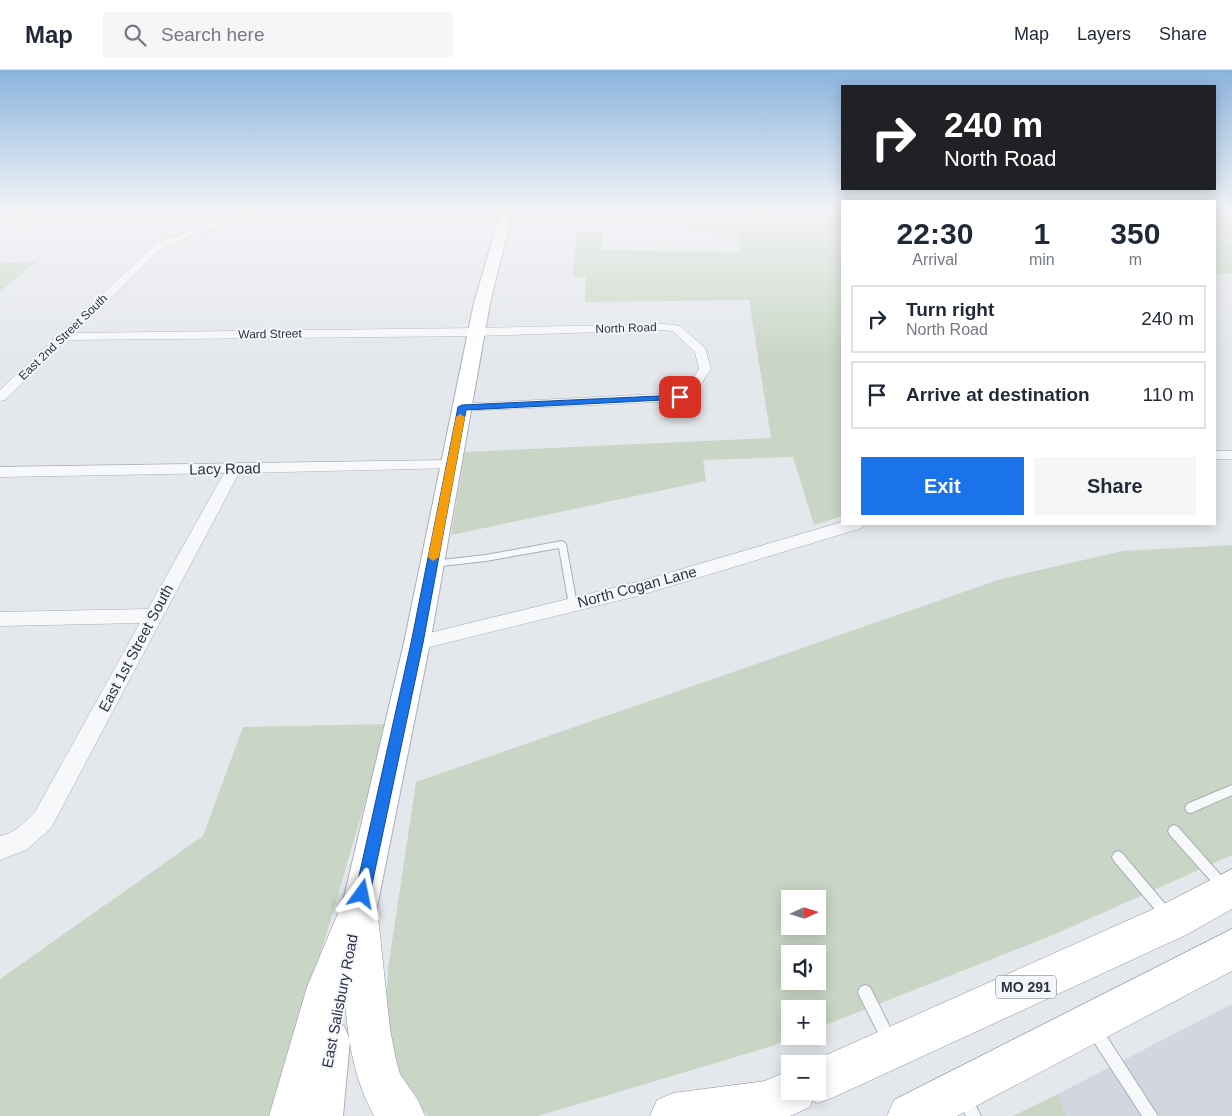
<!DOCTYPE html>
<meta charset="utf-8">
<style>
body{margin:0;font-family:Arial,sans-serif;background:#f6f6f7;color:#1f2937;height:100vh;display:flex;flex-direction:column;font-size:19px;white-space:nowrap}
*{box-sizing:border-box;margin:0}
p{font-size:16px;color:#747a83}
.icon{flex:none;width:28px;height:28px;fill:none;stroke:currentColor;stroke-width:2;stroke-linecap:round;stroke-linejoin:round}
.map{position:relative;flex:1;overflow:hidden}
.details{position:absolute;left:841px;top:130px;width:375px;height:325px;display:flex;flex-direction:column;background:#fff;border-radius:0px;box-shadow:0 2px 12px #0003}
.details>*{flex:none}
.hud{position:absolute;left:841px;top:15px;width:375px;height:105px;border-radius:0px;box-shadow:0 2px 12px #0003;background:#202124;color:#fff;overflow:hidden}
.needle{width:32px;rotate:86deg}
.fabs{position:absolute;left:781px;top:820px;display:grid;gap:10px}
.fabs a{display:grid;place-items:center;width:45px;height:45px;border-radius:0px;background:#fff;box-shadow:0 2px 12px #0003;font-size:25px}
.pin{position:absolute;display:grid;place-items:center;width:42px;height:42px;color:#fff;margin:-21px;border-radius:10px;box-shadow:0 2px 8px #0006}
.me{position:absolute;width:55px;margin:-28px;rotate:12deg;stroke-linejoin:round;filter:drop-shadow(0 0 4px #0008)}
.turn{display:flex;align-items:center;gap:18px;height:105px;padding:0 20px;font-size:22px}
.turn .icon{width:65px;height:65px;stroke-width:2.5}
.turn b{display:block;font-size:35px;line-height:42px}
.eta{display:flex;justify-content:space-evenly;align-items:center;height:85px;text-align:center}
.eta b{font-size:30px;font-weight:700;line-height:35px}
.primary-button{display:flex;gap:10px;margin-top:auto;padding:10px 20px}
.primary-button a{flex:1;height:58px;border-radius:0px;background:#1a73e8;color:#fff;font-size:20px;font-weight:700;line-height:58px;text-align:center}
.primary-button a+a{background:#f6f6f7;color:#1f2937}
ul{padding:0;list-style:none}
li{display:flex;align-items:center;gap:15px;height:68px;margin:0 10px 8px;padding:0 10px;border:2px solid #e0e1e3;border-radius:0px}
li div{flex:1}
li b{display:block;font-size:19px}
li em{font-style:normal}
header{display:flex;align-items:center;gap:30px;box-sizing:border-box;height:70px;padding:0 25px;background:#fff;border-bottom:1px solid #e0e1e3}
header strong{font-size:24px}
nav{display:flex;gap:28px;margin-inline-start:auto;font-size:18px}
.search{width:350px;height:45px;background:#f6f6f7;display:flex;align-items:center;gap:12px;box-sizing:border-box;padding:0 18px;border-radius:0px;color:#747a83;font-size:19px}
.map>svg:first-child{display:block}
.built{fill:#d2d6de}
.green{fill:#c9d6c5;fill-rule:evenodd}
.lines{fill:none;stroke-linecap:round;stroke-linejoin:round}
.lane-casing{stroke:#a9aeb7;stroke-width:2}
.street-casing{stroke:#a9aeb7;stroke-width:1}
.secondary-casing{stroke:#a9aeb7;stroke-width:2}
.highway-casing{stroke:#8b94a3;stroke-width:1}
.path{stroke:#c2c5cb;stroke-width:2;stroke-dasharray:2 2;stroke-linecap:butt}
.lane{fill:#f7f8fa;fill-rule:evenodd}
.street{fill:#f7f8fa;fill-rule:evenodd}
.secondary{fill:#fff;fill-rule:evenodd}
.highway{fill:#fff;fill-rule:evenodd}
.wall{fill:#a1a5ae}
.shaded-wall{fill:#83868d}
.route{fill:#1a73e8;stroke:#114b97}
.slow{fill:#f59e0b}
.labels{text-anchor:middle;stroke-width:4;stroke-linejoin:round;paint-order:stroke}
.far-street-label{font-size:12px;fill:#2b3445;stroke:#f4f6f9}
.shield{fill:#f4f6f9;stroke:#676e7b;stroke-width:1}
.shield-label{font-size:14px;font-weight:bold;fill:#2b3445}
.street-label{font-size:15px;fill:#2b3445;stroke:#f4f6f9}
</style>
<header>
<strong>Map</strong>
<div class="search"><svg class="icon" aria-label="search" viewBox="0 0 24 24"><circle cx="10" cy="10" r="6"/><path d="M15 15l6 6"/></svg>Search here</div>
<nav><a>Map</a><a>Layers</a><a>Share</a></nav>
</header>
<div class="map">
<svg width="1232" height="1046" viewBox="0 0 1232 1046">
<rect width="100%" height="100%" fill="#e4e7ec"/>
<path class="built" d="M1232 934V1046H1066L1058 1024Z"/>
<g class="green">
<path d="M686 141H842V446L814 455 793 387 703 390 706 411 451 465 465 382 771 368 749 230 585 232 586 207H573L576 162H602L601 180 741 182 738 163 689 162Z"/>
<path d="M1215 141 1232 142V203L1215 204Z"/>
<path d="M36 192 2 220 0 222V193Z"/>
<path d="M1232 475V785L1053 865 818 958V939H790V966H797L772 976 538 1046H428L399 1015 385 959 388 899 416 712 1001 509 1123 481ZM790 829H818V856H790ZM790 884H818V911H790Z"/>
<path d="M388 654 273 1046H0V909L203 766 243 657Z"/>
<path d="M1058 1024 1066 1046H1013Z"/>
</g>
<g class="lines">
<defs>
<g id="lane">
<path d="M562 471 566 474 577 535 576 537H570L569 535 559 478 486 491 432 497 428 494 432 491 486 485Z"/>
<path d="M1232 715V725L1191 743 1187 742 1185 738 1187 734Z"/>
<path d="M1174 755 1178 757 1226 811 1228 815 1226 819 1222 821 1218 819 1170 765 1168 761 1170 757Z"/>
<path d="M1118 781 1122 783 1171 841 1173 845 1171 849 1167 851 1163 849 1114 791 1112 787 1114 783Z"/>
<path d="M865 915 870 917 894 965 896 970 894 975 889 977 884 975 860 927 858 922 860 917Z"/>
<path d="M1095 954 1100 956 1158 1046H1142L1090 966 1088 961 1090 956Z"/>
<path d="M965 1022 970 1024 981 1046H966L958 1029 960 1024Z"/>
</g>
<g id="street">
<path d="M34 141H44L23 158V164H17L13 159 17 154Z"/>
<path d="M249 141H262L164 176 74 263 477 258 664 254 680 256 705 278 711 299 696 321 680 331 462 341 455 337 457 334 677 323 690 312 699 299 695 282 673 261 664 260 477 266 66 270 5 330 0 331V320L158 172Z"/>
<rect x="1215" y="381" width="17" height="8"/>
<path d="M451 390 456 392 458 395 456 398 239 403 51 758 26 780 0 790V766C14 764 25 752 35 742L140 553 0 556V542L148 539 224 403 0 407V397Z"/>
<path d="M842 452 864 454 862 458 641 525 417 580 410 578 408 573 410 568 417 566 641 511Z"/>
</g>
<g id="secondary">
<path d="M501 141H513L490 233 430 573 373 857 368 870 355 875 342 870 337 857 404 573 474 233Z"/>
<path d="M330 950 344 956 350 970 343 1046H301L310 970 316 956Z"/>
</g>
<g id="highway">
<path d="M1232 799V839L1186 865 834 1027 818 1033 812 1031 810 1037 790 1046H650L657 1030 673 1023 765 1011 790 1000V1021H818V994H806L1158 837Z"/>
<path d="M358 824 372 829 378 846 390 959 396 990 400 1004 418 1030 425 1046H374C354 1009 348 971 345 930L315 1046H269L307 917 344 829Z"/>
<path d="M1232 859V901L957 1046H887L894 1030Z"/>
</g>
</defs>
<use href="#lane" class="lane-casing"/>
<use href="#street" class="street-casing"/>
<use href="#secondary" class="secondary-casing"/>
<use href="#highway" class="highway-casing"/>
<path class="path" d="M1215 175 1232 176"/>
<use href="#lane" class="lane"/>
<use href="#street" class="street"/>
<use href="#secondary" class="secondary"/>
<use href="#highway" class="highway"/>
</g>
<path class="wall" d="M395 141H428L425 147 396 146Z"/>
<path class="shaded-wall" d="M424 141H428L425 147Z"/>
<linearGradient id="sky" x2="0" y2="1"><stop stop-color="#8bb4dd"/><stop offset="0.49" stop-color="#f3f4f6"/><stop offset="1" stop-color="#f3f4f6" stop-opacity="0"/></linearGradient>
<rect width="1232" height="288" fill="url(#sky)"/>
<path class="route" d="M680 325H683V329L466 340 423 573 370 824 368 829 362 831 357 829 355 824 411 573 458 337 462 335Z"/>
<path class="slow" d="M460 344 465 347 439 487 433 491 428 487 456 347Z"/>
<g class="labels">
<g class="far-street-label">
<text transform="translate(626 258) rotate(-2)" y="4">North Road</text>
<text transform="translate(270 264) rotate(-1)" y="4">Ward Street</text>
<text transform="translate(63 267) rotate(-44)" y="4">East 2nd Street South</text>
</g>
<rect class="shield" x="996" y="905.5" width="60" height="23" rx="4"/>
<g class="shield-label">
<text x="1026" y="922">MO 291</text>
</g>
<g class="street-label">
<text transform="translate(225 399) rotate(-1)" y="5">Lacy Road</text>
<text transform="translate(637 517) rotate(-15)" y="5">North Cogan Lane</text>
<text transform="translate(136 578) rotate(-62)" y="5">East 1st Street South</text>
<text transform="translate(340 931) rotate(-79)" y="5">East Salisbury Road</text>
</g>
</g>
</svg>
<div class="fabs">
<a><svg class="needle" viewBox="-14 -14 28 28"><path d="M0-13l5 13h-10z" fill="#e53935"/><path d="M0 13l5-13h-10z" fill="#747a83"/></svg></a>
<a><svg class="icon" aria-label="sound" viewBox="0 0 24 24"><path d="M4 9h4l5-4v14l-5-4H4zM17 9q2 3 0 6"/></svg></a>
<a>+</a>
<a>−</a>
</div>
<div class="pin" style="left:680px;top:327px;background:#d93025"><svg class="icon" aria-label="arrive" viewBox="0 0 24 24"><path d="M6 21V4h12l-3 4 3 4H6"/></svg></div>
<svg class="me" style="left:362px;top:824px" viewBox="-20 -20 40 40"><path d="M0-17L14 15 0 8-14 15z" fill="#1a73e8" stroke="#fff" stroke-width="4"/></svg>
<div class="hud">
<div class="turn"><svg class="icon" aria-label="right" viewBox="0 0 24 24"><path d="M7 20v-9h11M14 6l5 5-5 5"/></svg><div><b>240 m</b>North Road</div></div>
</div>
<section class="details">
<div class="eta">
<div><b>22:30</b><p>Arrival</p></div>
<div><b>1</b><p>min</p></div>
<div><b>350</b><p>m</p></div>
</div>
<ul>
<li><svg class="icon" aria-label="right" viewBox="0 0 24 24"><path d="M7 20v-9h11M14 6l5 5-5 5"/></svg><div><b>Turn right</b><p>North Road</p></div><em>240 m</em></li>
<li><svg class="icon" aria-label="arrive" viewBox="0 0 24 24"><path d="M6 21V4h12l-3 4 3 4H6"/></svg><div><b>Arrive at destination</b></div><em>110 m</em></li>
</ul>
<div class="primary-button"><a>Exit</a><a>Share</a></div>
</section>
</div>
